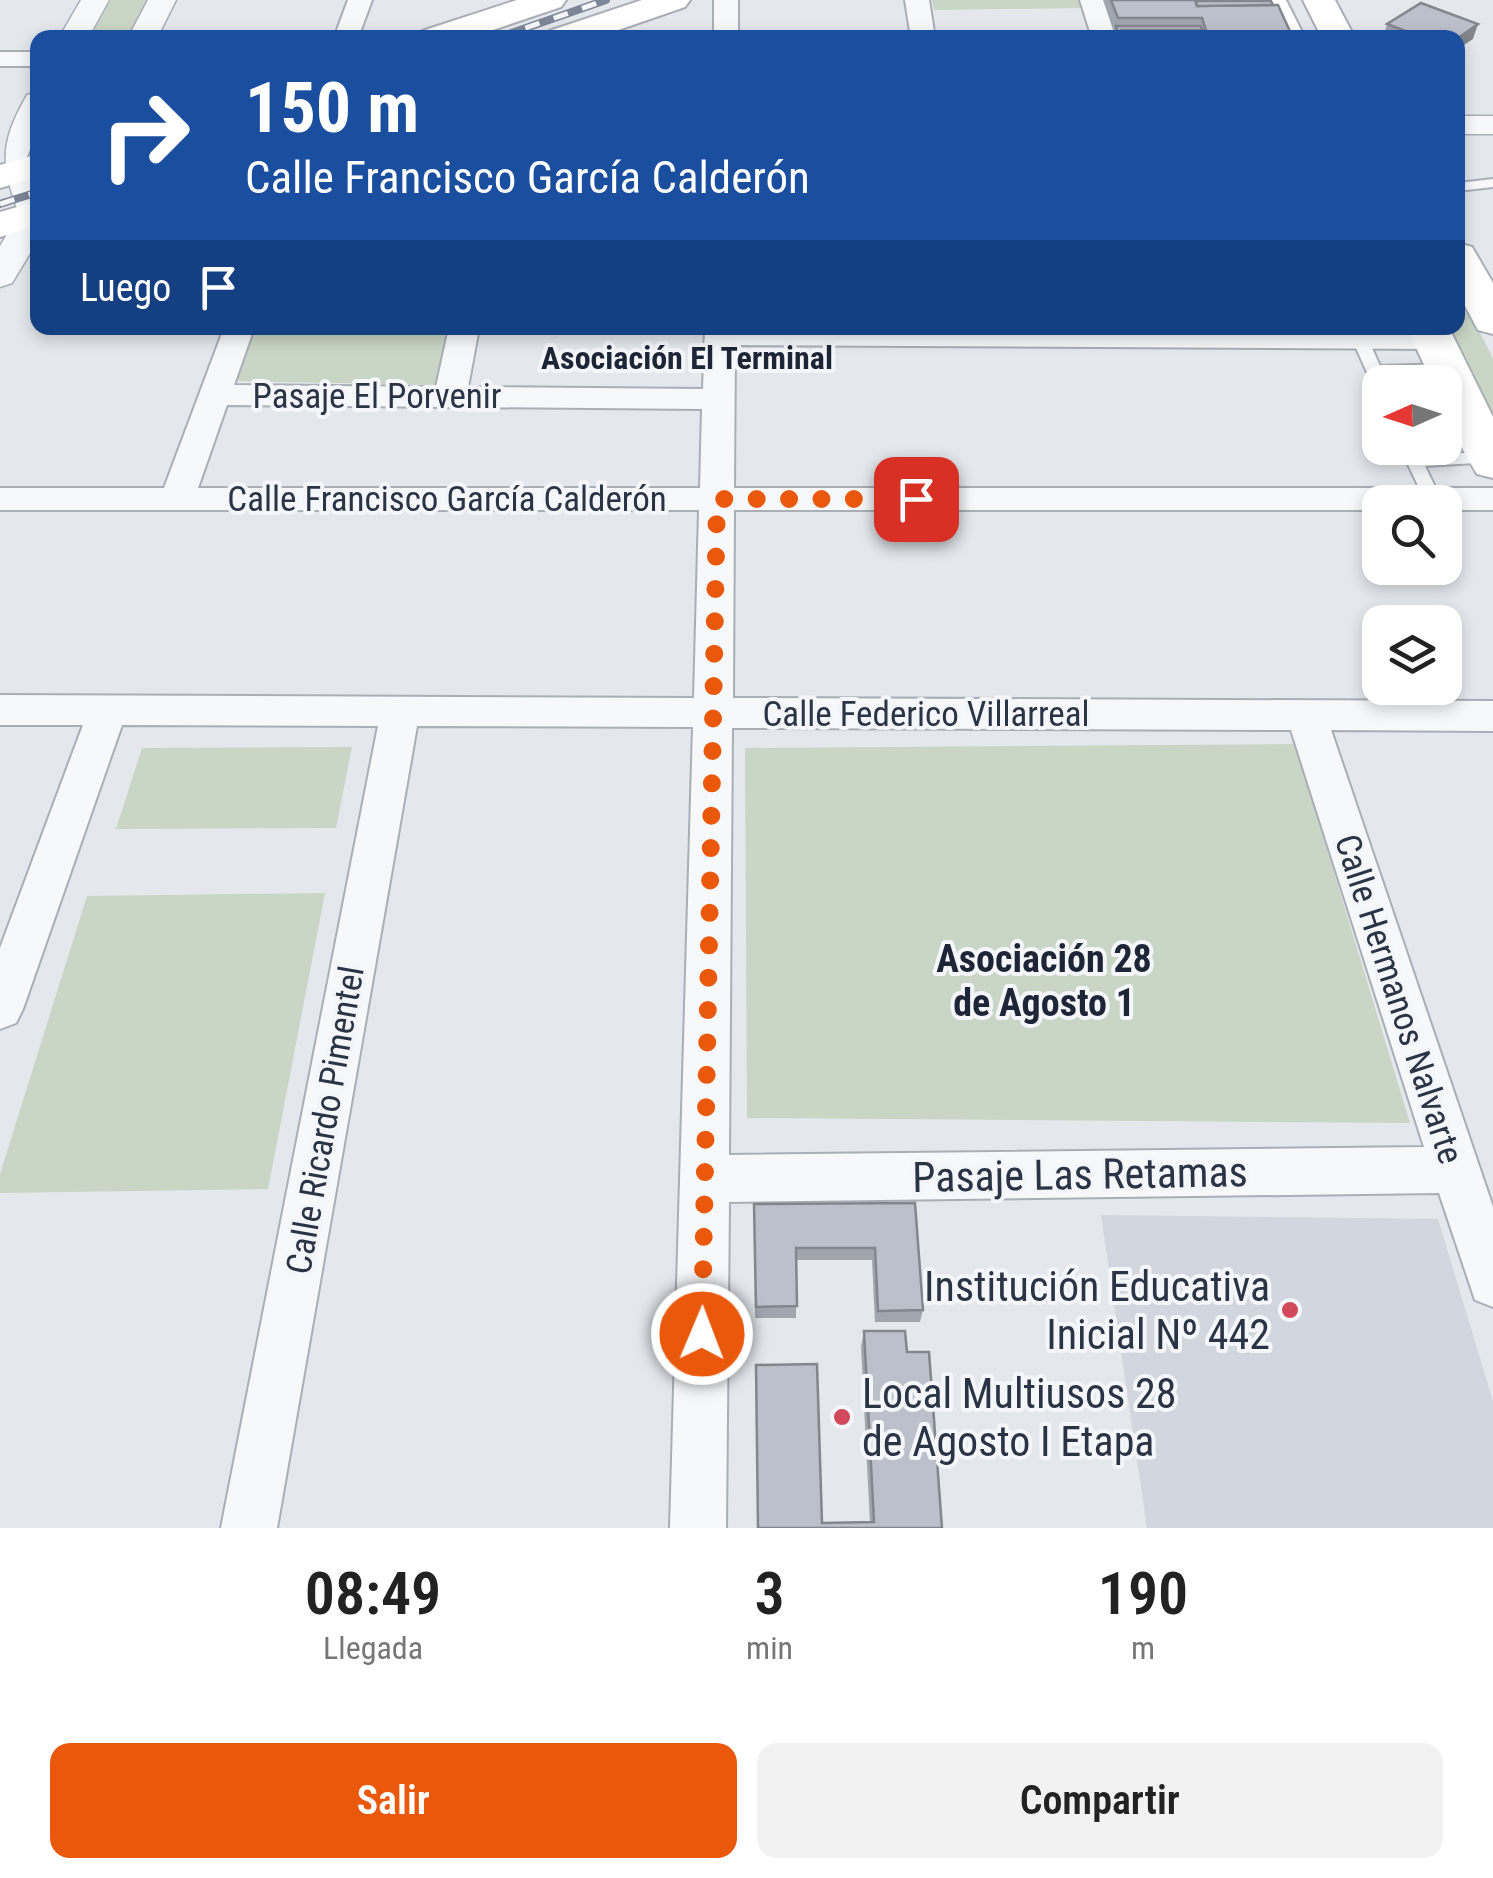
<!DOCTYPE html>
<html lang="es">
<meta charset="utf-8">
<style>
body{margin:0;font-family:"Roboto Condensed",sans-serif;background:#f2f2f2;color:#222;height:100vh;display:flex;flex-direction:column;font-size:38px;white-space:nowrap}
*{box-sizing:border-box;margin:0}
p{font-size:32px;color:#767676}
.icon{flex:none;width:55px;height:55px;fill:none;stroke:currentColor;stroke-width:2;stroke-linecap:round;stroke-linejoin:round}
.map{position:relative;height:1528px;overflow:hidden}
.panel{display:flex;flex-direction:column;background:#fff;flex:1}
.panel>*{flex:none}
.top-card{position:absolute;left:30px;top:30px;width:1435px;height:305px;border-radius:20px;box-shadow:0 5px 15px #0003;background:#1a4fa0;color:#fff;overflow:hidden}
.needle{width:65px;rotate:267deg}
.fabs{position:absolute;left:1362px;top:365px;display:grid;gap:20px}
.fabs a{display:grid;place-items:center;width:100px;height:100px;border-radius:20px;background:#fff;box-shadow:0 5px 15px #0003;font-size:50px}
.pin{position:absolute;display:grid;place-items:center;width:85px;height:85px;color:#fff;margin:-42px;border-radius:20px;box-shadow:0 5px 15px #0006}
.me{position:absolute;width:110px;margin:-55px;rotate:1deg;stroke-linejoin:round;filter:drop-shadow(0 0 8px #0008)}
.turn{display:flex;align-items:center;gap:35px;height:210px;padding:0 50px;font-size:45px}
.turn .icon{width:130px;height:130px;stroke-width:2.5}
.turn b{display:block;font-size:70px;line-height:85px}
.then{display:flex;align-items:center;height:95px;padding:0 50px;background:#0003;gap:20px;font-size:38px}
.eta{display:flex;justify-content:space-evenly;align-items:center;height:170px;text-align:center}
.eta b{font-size:60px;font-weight:600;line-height:70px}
.button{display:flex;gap:20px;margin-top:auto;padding:20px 50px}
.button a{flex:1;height:115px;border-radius:20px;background:#ea580c;color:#fff;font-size:40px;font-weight:600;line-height:115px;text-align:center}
.button a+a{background:#f2f2f2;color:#222}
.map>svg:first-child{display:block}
.built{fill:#d2d6de}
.green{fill:#c9d6c5}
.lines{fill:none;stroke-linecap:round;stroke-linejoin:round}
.service-casing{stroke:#a9aeb7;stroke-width:4}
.minor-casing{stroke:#a9aeb7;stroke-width:4}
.tertiary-casing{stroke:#a9aeb7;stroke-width:3}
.secondary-casing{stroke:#a9aeb7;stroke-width:4}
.service{fill:#f7f8fa;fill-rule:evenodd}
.minor{fill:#f7f8fa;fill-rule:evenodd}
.tertiary{fill:#f7f8fa;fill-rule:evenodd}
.secondary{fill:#fff;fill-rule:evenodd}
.rail-casing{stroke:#7d8696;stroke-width:8}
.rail{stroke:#f4f6f9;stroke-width:5;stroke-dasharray:15;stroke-linecap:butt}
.wall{fill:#a1a5ae}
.shaded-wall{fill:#83868d}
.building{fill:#bbc0ca;stroke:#83868d;stroke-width:2.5}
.route{stroke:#ea580c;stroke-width:18;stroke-dasharray:0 32.4}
.poi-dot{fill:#d1495b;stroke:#f4f6f9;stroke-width:4}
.labels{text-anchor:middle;stroke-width:8;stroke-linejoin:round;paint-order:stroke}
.far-neighbourhood-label{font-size:32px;font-weight:bold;fill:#1d2536;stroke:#f4f6f9}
.street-label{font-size:35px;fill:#2b3445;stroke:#f4f6f9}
.neighbourhood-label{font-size:38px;font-weight:bold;fill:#1d2536;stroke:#f4f6f9}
.near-street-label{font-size:42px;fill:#2b3445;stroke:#f4f6f9}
.near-poi-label{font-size:42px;fill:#2b3445;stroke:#f4f6f9;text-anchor:end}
</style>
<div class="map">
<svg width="1493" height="1528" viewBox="0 0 1493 1528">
<rect width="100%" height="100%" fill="#e4e7ec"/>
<path class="built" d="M1101 1215 1438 1219 1493 1401V1528H1147Z"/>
<g class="green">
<path d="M111 0H148L129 37 90 38Z"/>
<path d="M932 0H1080L1083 8 934 10Z"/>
<path d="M1458 287 1493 359V429L1445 328H1458Z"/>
<path d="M251 328H456L445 385 233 381Z"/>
<path d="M1295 744 1410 1123 747 1118 745 748Z"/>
<path d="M352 747 336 828 116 829 142 748Z"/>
<path d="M325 893 268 1189 0 1193V1174L87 896Z"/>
</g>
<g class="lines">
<defs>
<g id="service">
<path d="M1493 179V187L1458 191V183Z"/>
<path d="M1360 334 1368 339 1380 366 1448 364 1456 369 1448 374 1384 376 1387 382H1380V390L1374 388 1352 339Z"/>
<path d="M1400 448H1416L1420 455 1490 452H1493V462L1425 466 1441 499 1438 502H1426Z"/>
</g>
<g id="minor">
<path d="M348 0H372L358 38H334Z"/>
<rect x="714" y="0" width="24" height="38"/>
<path d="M905 0H929L935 38H911Z"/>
<path d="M1080 0H1104L1116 38H1092Z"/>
<rect x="0" y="52" width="38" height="14"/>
<path d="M224 328H254L234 385 436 387 449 328H479L468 387 703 389 705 328 1445 333 1449 340 1445 347 1434 349 735 345 734 488H1493V510H1445V502H1380V510H734L733 698 1493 701V731L1331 730 1493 1207V1307L1475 1300 1439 1193 729 1202 726 1528H670L693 727 417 726 277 1528H221L378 726 122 725 23 1009 16 1023 0 1029V948L83 725H0V695L694 698 699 510H0V488H164ZM227 405 702 409 700 488H198ZM732 728 1291 730 1424 1147 729 1155Z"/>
</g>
<g id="tertiary">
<path d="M81 0H109L88 38H59Z"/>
<path d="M148 0H176L157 38H128Z"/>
<path d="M38 92V130L27 157 38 187V240L12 283 0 287V246L19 214C0 162 0 143 27 95Z"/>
<rect x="1458" y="116" width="35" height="18"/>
</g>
<g id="secondary">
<path d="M517 0H566L561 7 469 38H418L422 31Z"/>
<path d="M642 0H690L685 7 595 38H545L549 31Z"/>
<path d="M1254 0H1286L1305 38H1271Z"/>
<path d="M1303 0H1335L1355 38H1322Z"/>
<path d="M38 154V177L0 188V165Z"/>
<path d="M38 201V225L0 237V212Z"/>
<path d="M1458 243 1472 247 1493 283V334L1478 330 1458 293Z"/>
<path d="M1407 328H1449L1493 417V478L1477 474C1459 445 1445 416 1445 382H1432Z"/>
</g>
</defs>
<use href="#service" class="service-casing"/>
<use href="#minor" class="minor-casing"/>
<use href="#tertiary" class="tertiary-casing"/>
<use href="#secondary" class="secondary-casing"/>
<use href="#service" class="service"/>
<use href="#minor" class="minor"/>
<use href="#tertiary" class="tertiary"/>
<use href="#secondary" class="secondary"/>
<defs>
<g id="rail">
<path d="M497 38 606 0"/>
<path d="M0 204 38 192"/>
</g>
</defs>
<use href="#rail" class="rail-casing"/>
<use href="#rail" class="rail"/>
</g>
<g class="wall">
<path d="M1103 0H1271L1293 38H1116Z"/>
<path d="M1387 24 1473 39 1458 38H1383Z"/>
<path d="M915 1203 923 1310 920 1322H875L872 1260H796V1318H755L754 1204Z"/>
<path d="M864 1331 907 1352 942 1528H757L822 1523H870L861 1347Z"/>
</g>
<path class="shaded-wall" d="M1478 24 1473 39 1458 49V38Z"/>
<g class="building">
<path d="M1111 0H1195L1197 6 1278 5 1293 38H1124L1121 30H1206L1202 18H1118Z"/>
<path d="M1196 1H1271L1273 5 1197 6Z"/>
<path d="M1421 3 1478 24 1458 38H1424L1387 24Z"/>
<path d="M1116 26H1201L1202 30H1121L1120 38Z"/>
<path d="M915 1203 923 1310 878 1311 875 1248H796L797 1306 756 1307 754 1204Z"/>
<path d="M864 1331H905L907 1352H929L942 1528H758L756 1365 817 1364 822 1523 874 1522Z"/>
</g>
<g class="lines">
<path class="route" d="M702 1334 717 499H916"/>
</g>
<g class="poi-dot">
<circle cx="1290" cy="1310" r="10"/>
<circle cx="842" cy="1417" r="10"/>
</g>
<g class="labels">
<g class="far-neighbourhood-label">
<text x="687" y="369">Asociación El Terminal</text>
</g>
<g class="street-label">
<text x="377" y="408">Pasaje El Porvenir</text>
<text x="447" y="511">Calle Francisco García Calderón</text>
<text x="926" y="726">Calle Federico Villarreal</text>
<text transform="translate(1399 999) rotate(72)" y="12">Calle Hermanos Nalvarte</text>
<text transform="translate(325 1120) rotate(-80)" y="12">Calle Ricardo Pimentel</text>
</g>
<g class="neighbourhood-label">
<text x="1044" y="972">Asociación 28<tspan x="1044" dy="44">de Agosto 1</tspan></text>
</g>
<g class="near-street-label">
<text transform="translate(1080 1174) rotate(-1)" y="15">Pasaje Las Retamas</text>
</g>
<g class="near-poi-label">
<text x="1270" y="1301">Institución Educativa<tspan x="1270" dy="48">Inicial Nº 442</tspan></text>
<text x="862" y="1408" text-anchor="start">Local Multiusos 28<tspan x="862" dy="48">de Agosto I Etapa</tspan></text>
</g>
</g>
</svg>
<div class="fabs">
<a><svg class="needle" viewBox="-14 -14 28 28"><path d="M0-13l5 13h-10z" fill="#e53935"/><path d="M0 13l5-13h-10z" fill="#767676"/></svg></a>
<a><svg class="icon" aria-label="search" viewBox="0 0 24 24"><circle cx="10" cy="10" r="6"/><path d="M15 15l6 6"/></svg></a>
<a><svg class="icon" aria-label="layers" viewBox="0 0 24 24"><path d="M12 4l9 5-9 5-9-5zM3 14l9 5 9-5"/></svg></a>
</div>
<div class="pin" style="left:916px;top:499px;background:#d93025"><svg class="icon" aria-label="arrive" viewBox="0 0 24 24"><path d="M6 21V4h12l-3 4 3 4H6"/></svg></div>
<svg class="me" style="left:702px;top:1334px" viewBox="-20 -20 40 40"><circle r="17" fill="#ea580c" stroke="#fff" stroke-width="3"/><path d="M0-11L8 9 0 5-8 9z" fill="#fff"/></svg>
<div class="top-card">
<div class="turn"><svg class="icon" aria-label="right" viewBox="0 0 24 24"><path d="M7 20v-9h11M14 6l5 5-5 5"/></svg><div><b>150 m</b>Calle Francisco García Calderón</div></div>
<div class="then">Luego<svg class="icon" aria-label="arrive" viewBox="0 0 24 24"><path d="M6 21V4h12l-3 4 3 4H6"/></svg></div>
</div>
</div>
<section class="panel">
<div class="eta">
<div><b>08:49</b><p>Llegada</p></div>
<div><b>3</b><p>min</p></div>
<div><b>190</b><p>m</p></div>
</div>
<div class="button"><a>Salir</a><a>Compartir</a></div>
</section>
